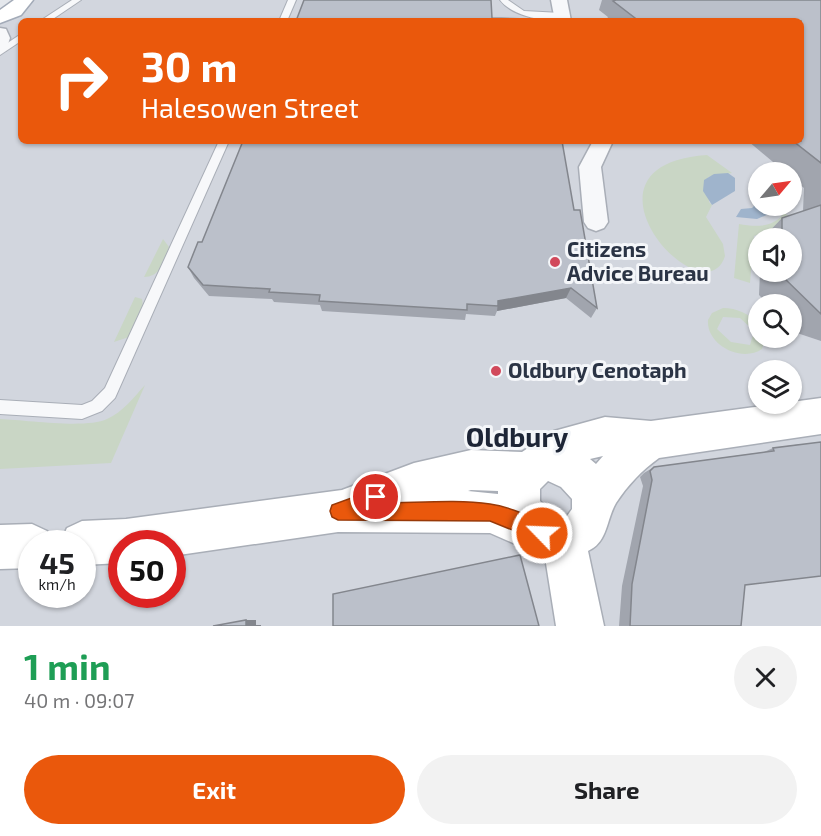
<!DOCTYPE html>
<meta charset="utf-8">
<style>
body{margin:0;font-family:"Exo 2",sans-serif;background:#f2f2f2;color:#202124;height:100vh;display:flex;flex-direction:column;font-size:22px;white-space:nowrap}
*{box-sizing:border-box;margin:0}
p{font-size:20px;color:#757577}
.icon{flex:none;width:33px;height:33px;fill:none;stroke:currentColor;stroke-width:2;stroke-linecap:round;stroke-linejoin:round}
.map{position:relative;height:626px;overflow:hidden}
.side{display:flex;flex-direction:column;background:#fff;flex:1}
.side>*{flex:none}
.banner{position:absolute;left:18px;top:18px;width:786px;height:126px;border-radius:9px;box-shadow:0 2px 4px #0004;background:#ea580c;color:#fff;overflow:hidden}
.needle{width:39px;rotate:61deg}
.tools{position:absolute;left:748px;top:162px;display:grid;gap:12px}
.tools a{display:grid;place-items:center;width:54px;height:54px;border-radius:50%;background:#fff;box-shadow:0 2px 4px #0004;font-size:30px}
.speed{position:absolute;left:18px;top:530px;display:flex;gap:12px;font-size:30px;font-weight:700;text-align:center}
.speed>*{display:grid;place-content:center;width:78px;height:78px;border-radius:50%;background:#fff;box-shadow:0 2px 4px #0004;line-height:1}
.speed small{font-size:15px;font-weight:400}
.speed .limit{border:9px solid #d22;background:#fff;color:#111}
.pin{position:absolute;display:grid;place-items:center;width:51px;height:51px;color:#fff;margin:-26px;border:3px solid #fff;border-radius:50%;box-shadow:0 2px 6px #0007}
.me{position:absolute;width:66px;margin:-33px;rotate:294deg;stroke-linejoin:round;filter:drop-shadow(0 0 4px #0008)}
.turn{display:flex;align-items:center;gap:21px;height:126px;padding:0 24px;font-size:27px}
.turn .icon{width:78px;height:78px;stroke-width:2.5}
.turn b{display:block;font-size:42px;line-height:51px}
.round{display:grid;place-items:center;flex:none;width:63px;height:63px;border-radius:32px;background:#f2f2f2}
.headline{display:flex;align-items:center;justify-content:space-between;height:102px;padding:0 24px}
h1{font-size:36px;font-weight:700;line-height:45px;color:#1e9e55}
.cta{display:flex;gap:12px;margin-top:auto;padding:12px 24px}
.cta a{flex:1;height:69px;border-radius:36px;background:#ea580c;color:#fff;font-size:24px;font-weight:700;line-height:69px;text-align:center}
.cta a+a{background:#f2f2f2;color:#202124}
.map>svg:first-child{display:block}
.built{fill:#d2d6de;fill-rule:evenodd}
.green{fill:#c9d6c5;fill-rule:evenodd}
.water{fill:#9fb4cc}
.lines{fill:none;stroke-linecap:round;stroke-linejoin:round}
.lane-casing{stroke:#a9aeb7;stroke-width:2}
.street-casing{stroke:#a9aeb7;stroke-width:3}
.secondary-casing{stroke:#a9aeb7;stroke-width:3}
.primary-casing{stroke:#a3abb8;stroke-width:3}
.lane{fill:#f7f8fa;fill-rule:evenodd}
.street{fill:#f7f8fa;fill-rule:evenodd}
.secondary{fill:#fff;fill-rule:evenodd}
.primary{fill:#fff;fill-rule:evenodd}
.wall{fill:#a1a5ae}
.shaded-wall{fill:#83868d}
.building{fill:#bbc0ca;stroke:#83868d;stroke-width:1.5}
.route{fill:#ea580c;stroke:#983908;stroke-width:1.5}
.poi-dot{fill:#d1495b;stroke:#f4f6f9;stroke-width:2}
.labels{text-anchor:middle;stroke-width:6;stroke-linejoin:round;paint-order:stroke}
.poi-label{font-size:21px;font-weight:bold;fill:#2b3445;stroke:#f4f6f9;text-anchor:start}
.district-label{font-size:27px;font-weight:bold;fill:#1d2536;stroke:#f4f6f9}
</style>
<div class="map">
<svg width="821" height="626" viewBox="0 0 821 626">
<rect width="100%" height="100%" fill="#e4e7ec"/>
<path class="built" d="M24 0H821V626H0V17ZM21 21H801V141H21ZM759 172H792V206H759ZM759 238H792V272H759ZM759 304H792V338H759ZM759 370H792V404H759ZM32 543H82V594H32ZM122 543H172V594H122Z"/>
<g class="green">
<path d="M707 155 732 173 708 177 709 202 712 205 706 217 723 244 725 256C704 321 562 165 707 155Z"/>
<path d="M784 213 794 219V223L754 236 750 283 734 278 739 224C755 227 773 228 784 213Z"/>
<path d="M163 239 169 247C164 260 161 277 144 277Z"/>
<path d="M135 297 142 299 143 306 129 337 114 342Z"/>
<path d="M723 308C737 308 749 314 759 324V338L765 339 762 349C742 363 706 345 708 320L712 313ZM723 317 740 318 754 331 750 345 731 342 717 329Z"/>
<path d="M145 385 111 463 0 469V419C26 420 86 429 107 419 123 412 134 397 145 385Z"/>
</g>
<g class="water">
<path d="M728 173 735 178V191L712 205 703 191 704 180 714 174Z"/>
<path d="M759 201V206H773L769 214 757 219 736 217 741 209 752 208Z"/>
</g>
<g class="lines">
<defs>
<g id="lane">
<path d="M72 0H81L50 21H40Z"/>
<path d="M288 0H296L287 21H279Z"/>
<path d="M500 0H508L524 11 561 13 565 15C548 25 512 16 500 0Z"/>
<path d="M21 34V41L0 55V48Z"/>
<path d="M219 141H229L115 398 102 411 82 419 0 414V400L82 405 92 401 105 388Z"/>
</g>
<g id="street">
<path d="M551 0H567L571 21H555Z"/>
<path d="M0 28 6 29 10 38 6 50 0 51Z"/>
<path d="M593 141H613L601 167 608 222 604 228 596 231 588 228 584 222 579 167Z"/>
</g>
<g id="secondary">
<path d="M821 398V434L659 458C642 470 627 486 616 503 606 520 608 542 588 551L604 626H556L545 557 490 533 338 532 172 556V543H122V563L82 565V543H60L67 528 82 521 126 519 342 490 414 463 471 450 522 452 554 431 605 417 651 421ZM603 456 596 464 590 459ZM548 481 561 487 572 499V509L567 516H554L540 501V489ZM471 490 498 491V494L468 491Z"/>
<path d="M32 524 47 531 53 543H32V568L0 569V525Z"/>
</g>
<path id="primary" d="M14 0H33L21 15 0 23V10Z"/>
</defs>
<use href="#lane" class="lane-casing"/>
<use href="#street" class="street-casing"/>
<use href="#secondary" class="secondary-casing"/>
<use href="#primary" class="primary-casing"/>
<use href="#lane" class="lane"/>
<use href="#street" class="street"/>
<use href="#secondary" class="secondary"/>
<use href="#primary" class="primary"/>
</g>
<g class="wall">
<path d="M602 0H821V341L794 332 792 330V304H768L759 295 760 272H792V238H763L782 218 803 211 804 188 792 178V172H785L748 141H801V21H606L608 17 599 10Z"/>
<path d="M574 210 597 308 591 318 566 298 497 311 495 316 466 314 465 320 322 311 320 305 274 302 272 299 209 296 194 278 188 267 202 242Z"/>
<path d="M801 444 745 585 741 626H619L622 586 643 486 640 477 644 473 654 467 764 452 773 448Z"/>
</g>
<g class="shaded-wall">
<path d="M571 288 566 298 497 311 498 301Z"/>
<path d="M246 620H256V625H261V626H246Z"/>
</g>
<g class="building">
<path d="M304 0H491L492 18 531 19V21H296Z"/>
<path d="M616 0H821V163L793 141H801V21H639L613 1Z"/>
<path d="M243 141H562L574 210H580L597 308 571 288 498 301V306L467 304V310L319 301 320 295 269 292 270 289 203 285 188 267 198 242H202Z"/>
<path d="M821 205V314L781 275V272H792V238H782V218Z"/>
<path d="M821 442V576L745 585 741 626H630L632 584 652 480 650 471 654 467 774 451 773 448Z"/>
<path d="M520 555 539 626H333V594Z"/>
<path d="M246 620V626H213Z"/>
</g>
<path class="route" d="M376 489 382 491 385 497 382 503C416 503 457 499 490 504 505 506 545 519 551 533L548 539 542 542 490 521 338 520 332 517 330 511 332 505Z"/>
<g class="poi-dot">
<circle cx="555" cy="262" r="6"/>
<circle cx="496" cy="371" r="6"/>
</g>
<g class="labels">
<g class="poi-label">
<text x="567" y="257">Citizens<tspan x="567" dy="24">Advice Bureau</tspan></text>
<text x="508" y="378">Oldbury Cenotaph</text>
</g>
<g class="district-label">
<text x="517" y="447">Oldbury</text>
</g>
</g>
</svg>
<div class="tools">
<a><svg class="needle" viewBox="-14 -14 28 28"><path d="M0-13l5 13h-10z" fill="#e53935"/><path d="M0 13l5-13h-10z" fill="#757577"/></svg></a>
<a><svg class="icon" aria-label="sound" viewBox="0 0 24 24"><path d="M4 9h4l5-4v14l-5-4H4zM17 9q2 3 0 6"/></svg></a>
<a><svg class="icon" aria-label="search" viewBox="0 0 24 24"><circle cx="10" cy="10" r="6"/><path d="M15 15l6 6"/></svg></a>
<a><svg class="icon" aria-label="layers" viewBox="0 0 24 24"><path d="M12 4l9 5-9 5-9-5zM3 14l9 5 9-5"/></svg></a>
</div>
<div class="speed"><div>45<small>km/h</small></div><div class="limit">50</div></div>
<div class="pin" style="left:376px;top:497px;background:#d93025"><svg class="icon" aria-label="arrive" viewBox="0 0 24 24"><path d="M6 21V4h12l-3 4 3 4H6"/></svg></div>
<svg class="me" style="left:542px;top:533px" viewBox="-20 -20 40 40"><circle r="17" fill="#ea580c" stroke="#fff" stroke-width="3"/><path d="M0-11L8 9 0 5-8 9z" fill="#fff"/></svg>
<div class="banner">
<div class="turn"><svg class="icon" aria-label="right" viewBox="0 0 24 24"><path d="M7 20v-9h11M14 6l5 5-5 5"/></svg><div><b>30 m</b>Halesowen Street</div></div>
</div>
</div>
<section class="side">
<div class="headline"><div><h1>1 min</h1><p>40 m · 09:07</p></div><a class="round"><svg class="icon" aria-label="close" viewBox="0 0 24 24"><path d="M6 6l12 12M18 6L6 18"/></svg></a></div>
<div class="cta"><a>Exit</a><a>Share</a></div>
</section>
